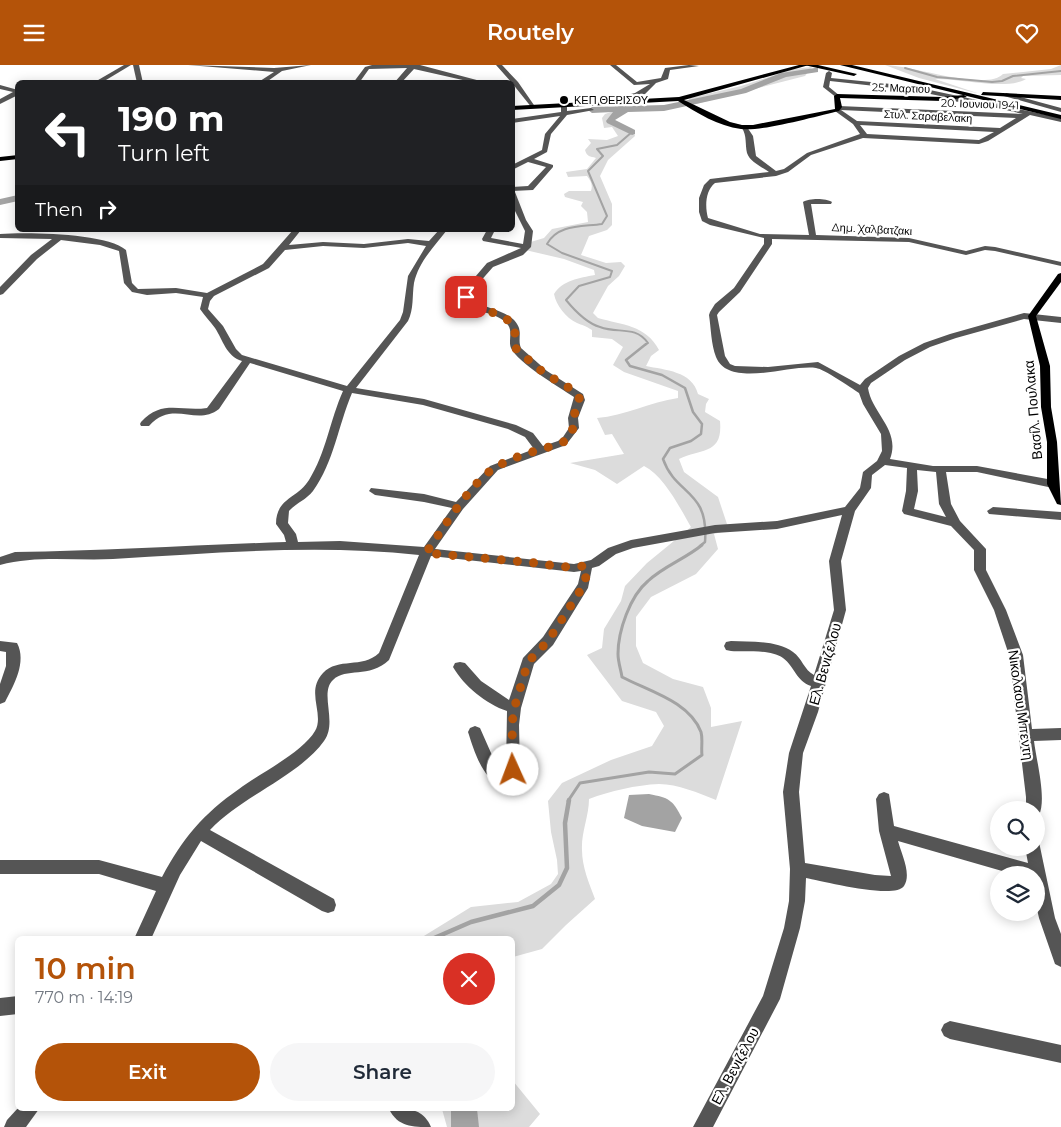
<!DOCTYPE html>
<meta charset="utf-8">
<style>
body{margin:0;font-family:Montserrat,sans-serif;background:#f6f6f7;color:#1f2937;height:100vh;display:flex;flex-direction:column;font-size:19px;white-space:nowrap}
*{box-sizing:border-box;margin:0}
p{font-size:16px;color:#747a83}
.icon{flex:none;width:28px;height:28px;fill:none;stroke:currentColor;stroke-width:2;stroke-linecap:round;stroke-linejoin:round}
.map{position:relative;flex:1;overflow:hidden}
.sheet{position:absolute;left:15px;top:871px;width:500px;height:175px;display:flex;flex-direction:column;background:#fff;border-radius:8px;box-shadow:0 2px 12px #0003}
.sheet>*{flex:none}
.banner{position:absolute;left:15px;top:15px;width:500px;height:152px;border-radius:8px;box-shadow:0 2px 12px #0003;background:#202124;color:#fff;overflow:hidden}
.tools{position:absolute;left:990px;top:736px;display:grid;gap:10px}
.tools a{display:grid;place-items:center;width:55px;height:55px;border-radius:50%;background:#fff;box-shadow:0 2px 12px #0003;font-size:25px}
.pin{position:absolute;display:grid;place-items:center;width:42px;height:42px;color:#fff;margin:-21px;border-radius:10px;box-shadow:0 2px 8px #0006}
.me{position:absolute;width:55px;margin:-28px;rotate:358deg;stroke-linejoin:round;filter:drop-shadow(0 0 4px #0008)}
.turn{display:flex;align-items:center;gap:18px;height:105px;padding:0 20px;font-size:22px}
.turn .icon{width:65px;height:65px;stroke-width:2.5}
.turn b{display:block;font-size:35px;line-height:42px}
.then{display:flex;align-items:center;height:48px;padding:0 20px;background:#0003;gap:10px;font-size:19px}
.round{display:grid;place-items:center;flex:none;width:52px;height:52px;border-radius:26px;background:#f6f6f7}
.headline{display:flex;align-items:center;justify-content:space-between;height:85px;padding:0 20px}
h1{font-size:30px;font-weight:600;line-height:38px;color:#b45309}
.action{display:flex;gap:10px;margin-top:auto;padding:10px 20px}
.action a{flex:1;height:58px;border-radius:30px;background:#b45309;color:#fff;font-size:20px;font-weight:600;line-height:58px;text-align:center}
.action a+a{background:#f6f6f7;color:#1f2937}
header{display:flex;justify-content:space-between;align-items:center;height:65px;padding:0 20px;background:#b45309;color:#fff;font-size:22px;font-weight:600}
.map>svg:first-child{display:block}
.green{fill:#dcdcdc}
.water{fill:#a3a3a3}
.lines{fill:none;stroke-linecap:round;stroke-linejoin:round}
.stream-far3{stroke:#a3a3a3;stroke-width:2}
.stream-far2{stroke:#a3a3a3;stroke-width:2.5}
.stream-far1{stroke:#a3a3a3;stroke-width:3}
.stream{stroke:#a3a3a3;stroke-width:4.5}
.river{fill:#a3a3a3;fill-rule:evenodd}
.minor{fill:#555;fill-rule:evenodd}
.major{fill:#000;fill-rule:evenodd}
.highway{fill:#000;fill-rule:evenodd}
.route{stroke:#b45309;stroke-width:9;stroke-dasharray:0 16.2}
.poi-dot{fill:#000;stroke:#fff;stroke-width:2}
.labels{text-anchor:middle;stroke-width:4.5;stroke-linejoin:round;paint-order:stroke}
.far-street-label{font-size:11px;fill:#000;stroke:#fff}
.far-poi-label{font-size:11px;fill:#000;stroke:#fff;text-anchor:start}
.street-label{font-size:14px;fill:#000;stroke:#fff}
</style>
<header><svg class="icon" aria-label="menu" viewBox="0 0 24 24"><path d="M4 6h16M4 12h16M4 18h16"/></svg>Routely<svg class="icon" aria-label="heart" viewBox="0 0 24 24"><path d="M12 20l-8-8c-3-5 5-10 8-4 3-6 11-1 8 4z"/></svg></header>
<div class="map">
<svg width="1061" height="1062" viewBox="0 0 1061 1062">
<rect width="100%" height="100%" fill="#fff"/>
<g class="green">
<path d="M885 0C911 0 986 27 1003 9L1051 4 1061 0V10L1023 11 1021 13 1026 14C1005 26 960 13 935 14L977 28H976L919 13Z"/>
<path d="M812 2 805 11 696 39 688 36 690 33 741 21 793 4Z"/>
<path d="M623 43H632L617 50 613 54 633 64 635 71 608 95 600 111 612 139V160L607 165 589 171 581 190 606 198 621 197 625 201 619 211 608 221 593 248 598 253C622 260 646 260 659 285L651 291 646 301C665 305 692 306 698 329L709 334 706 339 705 347 720 356C723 390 702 383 679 394L684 407 718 432 729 465 714 469 718 484 696 509 651 532 636 552V581L643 598 673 614 703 622 711 643V662L742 656 716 735C698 728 678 719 659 719 636 720 610 726 589 734 589 751 581 768 582 785 582 802 589 818 595 834L566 860 542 884 513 892 512 874H419L471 842 518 837 551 819 558 809 557 795 551 767 548 736 562 718 611 695 652 681 664 661 656 647 622 636 587 590 602 583 604 564 621 536 625 521 647 498 691 462C680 443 664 411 644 401L617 419 595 405 570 398 624 389 612 369 605 370 597 353C625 351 650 337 678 333V326L624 307 613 300 623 282 612 274 592 272V265C586 261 582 260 577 258 566 253 556 240 554 229 563 215 579 213 595 210L594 205 564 194 521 184 524 179 544 173 552 164 588 157 587 147 581 141 583 137 565 132 564 129 569 126H591C593 120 591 116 587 111L568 112 566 107 587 104 596 93C590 91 587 92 585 85L591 78 588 74 607 75 618 71 612 62 604 63 602 53 605 49Z"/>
<path d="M513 1016 540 1049 529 1062H447L442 1044H512Z"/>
</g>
<path class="water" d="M649 729C669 733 672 734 682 753L675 767 642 761 624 753 629 730Z"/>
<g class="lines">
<g class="stream-far3">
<path d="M905 3 937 12 992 17 1002 16 1013 11 1061 6"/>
<path d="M632 67 617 80 597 84 603 91 588 106 607 151 602 159C582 162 558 159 547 179L562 188 612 206 610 212 579 221 566 235C575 246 586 258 600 262 618 269 635 260 648 278L645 280"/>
</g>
<path class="stream-far2" d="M646 279 626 295 630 301 662 310 685 323 693 347 702 359 701 369 691 376 670 383 663 394C676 431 709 424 705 477L700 481"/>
<path class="stream-far1" d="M568 736 580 718 649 707 675 709 702 690C701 683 703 674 701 667 689 636 648 626 622 612 621 605 618 597 618 589 618 566 630 531 648 516 664 501 685 494 702 480"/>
<path class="stream" d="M432 874 471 857 533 841 559 820 567 803 565 758 569 735"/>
<g class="river">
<path d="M815 3H818V7L786 12 746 28 664 46 628 47 615 55 635 65V69L632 70 607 58 606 56 613 47 592 48 588 45 592 42 664 40 741 24 781 8Z"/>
<path d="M18 130V136L0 140V134Z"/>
<path d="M451 1044H477L479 1062H451Z"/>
</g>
<g class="minor">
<path d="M124 0H131L101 18H93Z"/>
<path d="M133 0H139L143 18H137Z"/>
<path d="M188 0 274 3 311 0 282 6 265 18H257L274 7Z"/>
<path d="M372 0H420L488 18H476L414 4 401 18H394L407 3 369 4 359 18H353L365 2Z"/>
<path d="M496 0H502L518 17 536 43H532L512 18Z"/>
<path d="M610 0H616L637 17 661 13 665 3 689 0 699 1 670 5 668 14 656 18 645 29 615 36 613 33 635 28 650 19 634 20Z"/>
<path d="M829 6 832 8 831 13 911 21 1061 53V57L1030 50 988 76 979 79 863 73 811 90 788 107 776 111 715 118C705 126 705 142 708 153L760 169 809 170 803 137C809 133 826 133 832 137L831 139H811L816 170 909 173 966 186 985 181 995 182 1061 197V201L995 186 985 185 966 190 909 177 772 174V179L740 227 719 247 717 250 725 291 730 299 735 301 768 302 818 297 860 320 865 314 899 291 924 278 950 269 1024 248 1061 252V258L1024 254 956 273 930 282 905 295 871 318 868 323C872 349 901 365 890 394L933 401H977L1053 415 1059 419 1053 423 977 407H946L951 439 960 456 986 484V505L1006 545 1023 590 1032 664 1061 663V675L1034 676C1036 694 1047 734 1039 750L1036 751V745H1026V732L1009 590 994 545 974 505V485L951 461 904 449 902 446 906 426 907 403 885 400 872 410 871 423 855 446 841 496 846 545 818 647 803 688 799 727 805 798 875 810 891 811 879 766 876 734 879 729 884 727 889 729 894 761 1028 798 1025 782H1036V776L1039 777 1055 853 1061 869V902L1055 899 1039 853 1036 840V810H1016L898 776C901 788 912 809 904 821 895 835 822 816 806 813L805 836 800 863 780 934 713 1062H693L763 931 784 863 789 836 790 804 783 727 789 688 811 621C796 616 795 602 783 593 770 584 746 587 731 586L726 585 724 581 726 577 731 576C750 577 777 575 793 587 802 593 804 605 814 610L834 545 829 496 842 450 777 464 715 468 633 483 616 489 599 501 592 503 588 523 553 580 534 599 521 643 519 660 520 705 513 718 502 721C482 714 474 685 468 667L470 663 475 661 480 663 495 697 504 707 506 704 507 646C486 639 464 621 453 602L455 598 460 597 465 598 481 616 509 635 523 593 543 572 578 519 581 506 574 507 431 491 389 595C369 614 346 602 333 615 319 628 338 657 324 676 299 711 242 731 210 765L334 834 336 840 334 846 328 848 322 846 201 776 180 810 151 874H134L156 826 99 809H0V795H99L162 812C183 773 203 749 239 724 259 709 303 687 315 666 325 649 305 627 323 608 338 592 362 604 379 588L419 490C317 479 215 488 113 494 75 496 36 490 0 500V492L15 487C106 486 196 480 286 477L284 470 276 459C276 433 297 434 309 415 326 388 330 355 343 326L250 298 219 344C196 362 173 334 149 361H141L140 359 141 357C162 334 181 347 207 343L242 296C226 291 223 275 215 263 210 256 204 250 200 244L203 232 176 228 147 230 132 227 124 218 119 186 100 180 61 175 37 194 3 229 0 230V222L31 190 52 174 0 173V169C27 167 107 168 126 185L132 218 138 224 176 223 207 228 263 199 293 165H301L289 180 323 177 364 179 408 174 429 176 439 165H447C434 182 419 196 414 218 412 231 414 244 408 256L356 323 424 334 516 360 533 368 543 381 558 376 563 372 569 363 568 353 574 332C559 322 518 298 511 283 508 276 513 267 508 260 498 246 473 249 462 235L464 225 487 198 521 183 483 176 482 174 487 165H495L491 173 523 179 525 166 512 140V127H515L526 155 533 166 531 182 523 190 493 202 471 227 470 234C484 244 513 245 519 263 521 270 518 276 521 283L547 306 583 329 585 335 578 353 579 363 566 380 498 405 463 444 435 484 574 499 591 495 608 483 631 475 715 460 777 456 845 442 860 423 863 407 877 396 882 386 881 369 863 339 859 328C850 322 824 304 816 303 790 299 729 324 716 292 711 279 711 263 709 250L710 247 715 239 734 223 764 179V173L710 160 702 156 699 147V133L704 120 710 114 769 107C762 102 750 97 747 88 745 79 747 71 742 63L745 61 747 62 753 71 756 91 776 106 784 104 807 88 860 69 853 59 835 46V44L839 41 1023 49 984 40 952 36 950 33 911 25 830 16 829 22 840 31 837 33 823 22 826 8ZM841 45 1016 53 1000 63 857 56ZM860 60 994 67 979 75 867 69ZM408 178 426 181 408 211 403 247 400 255 347 321 242 290 236 284 223 261 208 244 210 236 214 231 269 203 285 185 323 181 364 183ZM352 328 423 340 508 364 525 372 534 384 490 401 456 437 424 429 371 423 369 426 375 430 424 437 452 443 424 482 340 476 298 477 296 469 288 458 289 446C296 438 306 435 313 426 334 397 338 361 352 328ZM917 405 936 407 939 439 946 452 914 444 918 426Z"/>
<path d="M0 20 18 25V30L0 39V34L13 27 0 24Z"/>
<path d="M1006 28 1061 43V47L1004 31Z"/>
<path d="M564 37 567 39V46L591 43 594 45 567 50 551 69 547 87 534 94 553 100V102L533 125 512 126V122L528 121 546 102 528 97 512 105V100L542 85 545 69 560 51 512 58V54L561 47V39Z"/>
<path d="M993 442 1061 447V455L989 449 987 446Z"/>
<path d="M0 576 17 578C27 597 14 620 5 637L0 639V619L6 601V587L0 586Z"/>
<path d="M18 931V949L0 951V933Z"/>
<path d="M950 956 1061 980V998L950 974 944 971 941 965 944 959Z"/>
<path d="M18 1043 39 1044 26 1062H4L7 1055Z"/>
<path d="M389 1044C408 1043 423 1043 431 1062 412 1062 398 1062 389 1044Z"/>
</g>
<g class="major">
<path d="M799 0H809L684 35 730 57 742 60H753L835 44 834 31 837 29 942 32 964 30 967 32 942 36 840 33 842 42 839 46C817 51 761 67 741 64 718 61 697 48 678 36L512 45V41L679 32Z"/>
<path d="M983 27 1061 31V35L981 30Z"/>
<path d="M18 90V94L0 96V92Z"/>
<path d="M1061 208V217L1036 251 1050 301 1051 342 1057 377 1061 440 1057 439 1047 419V377L1041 342 1040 301 1028 251 1058 209Z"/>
</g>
<g class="highway">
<path d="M804 0H818L857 9 854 11Z"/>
<path d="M840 0H852L1061 50V54Z"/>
</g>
</g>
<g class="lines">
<path class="route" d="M466 232 469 238C478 243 512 252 514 262 517 270 511 277 517 285L544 308 576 327 580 335C579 340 576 345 574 350 570 364 578 366 562 378 540 385 513 391 493 404 471 418 442 465 426 488L536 498 562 502 586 501 587 507 584 520 548 576 528 597 514 644 512 660 513 705"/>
</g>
<circle class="poi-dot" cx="564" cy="35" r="5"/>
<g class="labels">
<g class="far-street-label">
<text transform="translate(901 23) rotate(2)" y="4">25. Μαρτιου</text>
<text transform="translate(980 39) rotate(2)" y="4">20. Ιουνιου 1941</text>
<text transform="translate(928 51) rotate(3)" y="4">Στυλ. Σαραβελακη</text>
<text transform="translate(872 164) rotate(3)" y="4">Δημ. Χαλβατζακι</text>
</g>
<g class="far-poi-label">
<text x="574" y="39">ΚΕΠ ΘΕΡΙΣΟΥ</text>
</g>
<g class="street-label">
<text transform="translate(1033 345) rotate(-95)" y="5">Βασίλ. Πουλακα</text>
<text transform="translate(825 599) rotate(-74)" y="5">Ελ. Βενιζελου</text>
<text transform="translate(1021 640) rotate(82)" y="5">Νικολαου Μπεντη</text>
<text transform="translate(735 1001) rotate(-62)" y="5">Ελ. Βενιζελου</text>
</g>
</g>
</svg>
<div class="tools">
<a><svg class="icon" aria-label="search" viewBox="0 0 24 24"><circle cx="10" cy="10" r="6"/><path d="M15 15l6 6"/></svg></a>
<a><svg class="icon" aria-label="layers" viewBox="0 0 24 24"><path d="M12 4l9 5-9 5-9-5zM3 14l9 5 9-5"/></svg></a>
</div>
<div class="pin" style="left:466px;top:232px;background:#d93025"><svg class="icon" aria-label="arrive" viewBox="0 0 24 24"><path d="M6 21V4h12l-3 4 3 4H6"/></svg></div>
<svg class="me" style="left:513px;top:705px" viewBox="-20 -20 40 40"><circle r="19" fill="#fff"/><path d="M0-13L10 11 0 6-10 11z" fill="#b45309"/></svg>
<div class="banner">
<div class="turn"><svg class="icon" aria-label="left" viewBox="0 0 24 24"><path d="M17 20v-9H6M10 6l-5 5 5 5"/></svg><div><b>190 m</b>Turn left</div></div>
<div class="then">Then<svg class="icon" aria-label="right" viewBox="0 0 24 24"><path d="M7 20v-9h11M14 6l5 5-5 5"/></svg></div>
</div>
<section class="sheet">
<div class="headline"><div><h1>10 min</h1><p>770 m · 14:19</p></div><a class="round" style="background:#d93025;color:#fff"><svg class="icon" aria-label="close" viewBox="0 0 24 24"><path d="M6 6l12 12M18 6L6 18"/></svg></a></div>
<div class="action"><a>Exit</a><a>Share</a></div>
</section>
</div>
